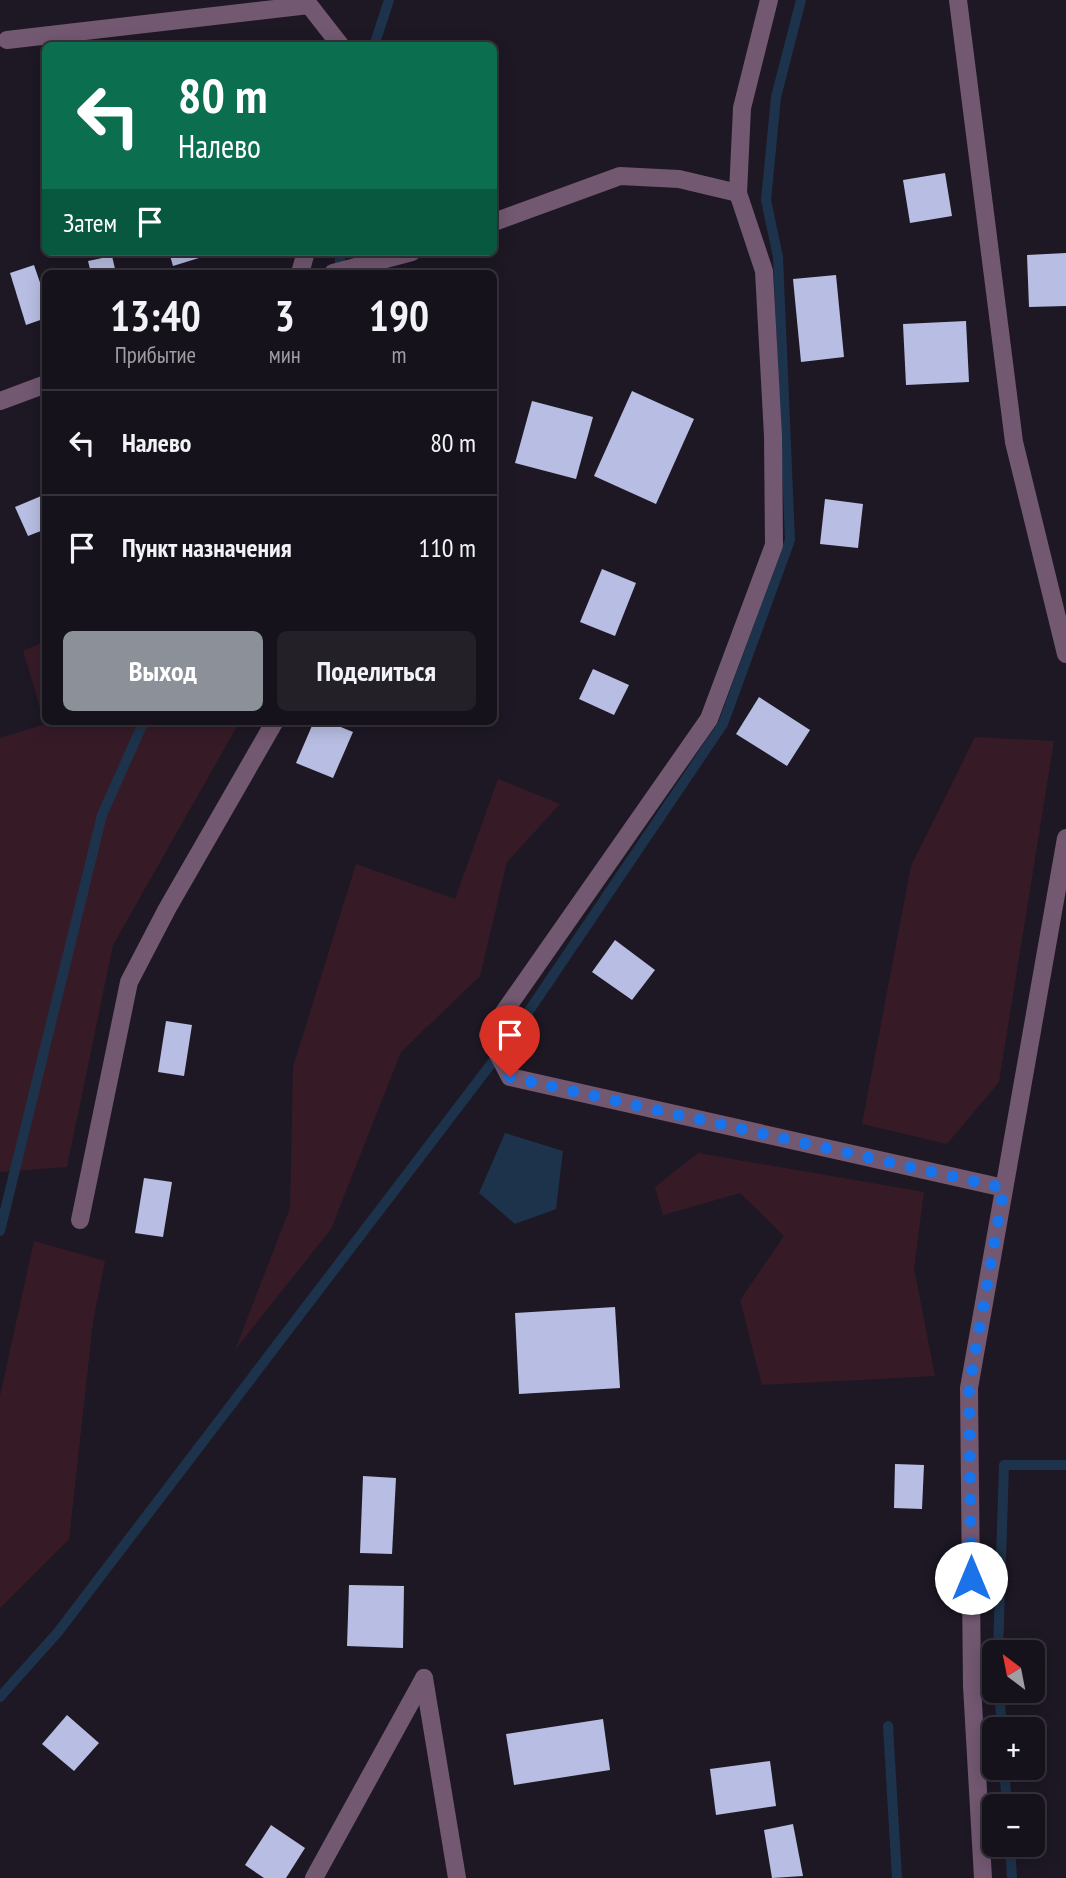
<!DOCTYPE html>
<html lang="ru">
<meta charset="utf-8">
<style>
body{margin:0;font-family:"PT Sans Narrow",sans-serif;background:#232028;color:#f1f3f6;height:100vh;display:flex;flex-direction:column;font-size:26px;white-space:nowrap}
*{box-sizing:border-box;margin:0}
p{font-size:23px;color:#9e9ea3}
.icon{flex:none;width:38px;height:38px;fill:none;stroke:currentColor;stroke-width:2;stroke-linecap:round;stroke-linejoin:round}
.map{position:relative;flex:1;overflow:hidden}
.sheet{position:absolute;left:42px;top:270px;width:455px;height:455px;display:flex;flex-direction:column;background:#16121b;border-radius:10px;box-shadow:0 4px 18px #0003,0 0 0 2px #35323a}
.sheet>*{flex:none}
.guide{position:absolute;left:42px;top:42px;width:455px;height:214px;border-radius:10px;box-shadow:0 4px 18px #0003,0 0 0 2px #35323a;background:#0b6e4f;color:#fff;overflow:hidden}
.needle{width:46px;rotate:328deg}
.controls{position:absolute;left:982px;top:1640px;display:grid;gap:14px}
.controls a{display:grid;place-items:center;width:63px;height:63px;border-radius:10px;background:#16121b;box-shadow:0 4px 18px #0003,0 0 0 2px #35323a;font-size:35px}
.pin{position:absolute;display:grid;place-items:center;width:60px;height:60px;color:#fff;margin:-72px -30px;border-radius:50% 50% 50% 0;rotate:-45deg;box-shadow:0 0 7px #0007}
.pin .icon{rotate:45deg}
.me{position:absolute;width:77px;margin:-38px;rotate:0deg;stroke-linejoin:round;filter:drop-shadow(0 0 5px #0008)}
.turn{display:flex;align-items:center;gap:24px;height:147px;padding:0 21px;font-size:32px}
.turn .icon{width:91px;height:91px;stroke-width:2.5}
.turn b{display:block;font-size:49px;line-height:60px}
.then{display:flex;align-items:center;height:66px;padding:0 21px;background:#0003;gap:14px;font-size:26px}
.eta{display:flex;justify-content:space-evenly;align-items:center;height:119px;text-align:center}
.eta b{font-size:42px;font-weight:800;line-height:49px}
.cta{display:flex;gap:14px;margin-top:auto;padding:14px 21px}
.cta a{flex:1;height:80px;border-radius:10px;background:#8c9099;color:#fff;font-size:28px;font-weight:800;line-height:80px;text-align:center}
.cta a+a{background:#232028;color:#f1f3f6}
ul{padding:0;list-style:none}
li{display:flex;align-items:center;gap:21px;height:105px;padding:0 21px;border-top:2px solid #35323a}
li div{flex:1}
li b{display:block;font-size:26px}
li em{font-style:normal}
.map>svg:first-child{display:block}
.green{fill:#361b27}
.water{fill:#1d334b}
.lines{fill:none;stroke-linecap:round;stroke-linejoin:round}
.stream{stroke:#1d334b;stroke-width:10}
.building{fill:#b8bee3}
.minor{stroke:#725871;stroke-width:18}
.route{stroke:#1a73e8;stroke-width:12;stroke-dasharray:0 21.6}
</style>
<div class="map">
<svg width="1066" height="1878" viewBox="0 0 1066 1878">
<rect width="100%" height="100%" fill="#1d1824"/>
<g class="green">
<path d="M45 641 46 721H240L113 945 67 1167 0 1172V738L45 724 23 651Z"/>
<path d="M975 737 1054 741 999 1082 947 1144 862 1124 911 866Z"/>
<path d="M498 779 560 804 507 862 480 976 401 1052 331 1229 235 1350 290 1208 293 1067 356 864 455 899Z"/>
<path d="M698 1153 924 1192 914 1268 935 1376 762 1385 740 1300 784 1236 740 1193 663 1215 655 1187Z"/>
<path d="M34 1241 105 1261 93 1322 69 1539 0 1608V1396Z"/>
</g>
<path class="water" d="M505 1133 563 1151 556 1209 515 1224 479 1193Z"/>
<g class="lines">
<g class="stream">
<path d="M374 46 389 0"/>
<path d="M340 252V272"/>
<path d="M0 1231 102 815 144 721"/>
<path d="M998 1652 1004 1465H1066"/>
<path d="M999 1690 1002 1729"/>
<path d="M0 1697 58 1632 510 1039 723 724 790 540 778 257 766 200 776 97 801 0"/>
<path d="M888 1726 897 1878"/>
<path d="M1004 1768 1007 1806"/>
<path d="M1010 1844 1012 1878"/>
</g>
</g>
<g class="building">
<path d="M945 173 952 216 910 223 903 180Z"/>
<path d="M169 252H215V253L173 266Z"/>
<path d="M1066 253V306L1029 307 1027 255Z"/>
<path d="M112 256 116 273H91L88 261Z"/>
<path d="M34 265 46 300V318L26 325 10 273Z"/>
<path d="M836 275 844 357 801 362 793 279Z"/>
<path d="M966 321 969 382 906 385 903 324Z"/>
<path d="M632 391 694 419 656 504 594 476Z"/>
<path d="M532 401 593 417 576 479 515 463Z"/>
<path d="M46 494V529L28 536 15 507Z"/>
<path d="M825 499 863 504 858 548 820 544Z"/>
<path d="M602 569 636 583 615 636 580 622Z"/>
<path d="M593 669 629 685 614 715 579 699Z"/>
<path d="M759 697 810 730 787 766 736 734Z"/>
<path d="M314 721H326L353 732 333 778 296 763Z"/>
<path d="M615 940 655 970 632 1000 592 972Z"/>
<path d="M166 1021 192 1025 184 1076 158 1072Z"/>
<path d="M144 1178 172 1182 163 1237 135 1233Z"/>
<path d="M615 1307 620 1388 519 1394 515 1313Z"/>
<path d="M895 1464 924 1465 922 1509 894 1508Z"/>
<path d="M363 1476 396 1478 392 1554 360 1553Z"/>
<path d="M349 1585 404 1586 403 1648 347 1646Z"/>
<path d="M67 1715 99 1743 74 1771 42 1744Z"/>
<path d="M603 1719 610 1770 514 1785 506 1734Z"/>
<path d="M770 1761 776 1806 716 1815 710 1769Z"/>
<path d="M793 1824 803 1876 772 1878 764 1830Z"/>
<path d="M271 1825 305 1848 286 1878H264L245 1865Z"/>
</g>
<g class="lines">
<g class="minor">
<path d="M769 0 742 108 738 193 764 271 773 436 774 545 709 719 488 1035 510 1077 1004 1188"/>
<path d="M958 0 1014 442 1066 654"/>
<path d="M7 40 309 5 341 46"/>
<path d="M494 222 620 176 679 179 738 193"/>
<path d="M300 273 306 252"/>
<path d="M333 273 412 252"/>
<path d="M0 401 46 384"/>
<path d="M80 1220 129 982 167 909 275 721"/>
<path d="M424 1678 457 1878"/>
<path d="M314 1878 424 1678"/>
<path d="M983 1878 972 1686 969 1388 1066 838"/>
</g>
</g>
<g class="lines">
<path class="route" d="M510 1077 1004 1188 969 1388 971 1578"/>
</g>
</svg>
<div class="controls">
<a><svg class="needle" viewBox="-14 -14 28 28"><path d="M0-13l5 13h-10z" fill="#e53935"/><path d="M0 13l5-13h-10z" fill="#9e9ea3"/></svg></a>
<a>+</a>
<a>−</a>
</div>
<div class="pin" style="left:510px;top:1077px;background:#d93025"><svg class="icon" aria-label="arrive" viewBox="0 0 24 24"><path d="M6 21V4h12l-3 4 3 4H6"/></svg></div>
<svg class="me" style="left:971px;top:1578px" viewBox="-20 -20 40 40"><circle r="19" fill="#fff"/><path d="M0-13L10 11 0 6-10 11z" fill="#1a73e8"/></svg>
<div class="guide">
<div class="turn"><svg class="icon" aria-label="left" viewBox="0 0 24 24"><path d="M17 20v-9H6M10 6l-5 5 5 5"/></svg><div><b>80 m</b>Налево</div></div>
<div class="then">Затем<svg class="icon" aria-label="arrive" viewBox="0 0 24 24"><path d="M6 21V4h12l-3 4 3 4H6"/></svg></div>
</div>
<section class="sheet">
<div class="eta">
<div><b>13:40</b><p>Прибытие</p></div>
<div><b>3</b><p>мин</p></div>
<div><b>190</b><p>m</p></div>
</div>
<ul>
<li><svg class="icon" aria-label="left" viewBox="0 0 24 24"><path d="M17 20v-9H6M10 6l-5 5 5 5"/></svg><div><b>Налево</b></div><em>80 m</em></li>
<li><svg class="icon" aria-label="arrive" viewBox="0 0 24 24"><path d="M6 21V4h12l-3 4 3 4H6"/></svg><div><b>Пункт назначения</b></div><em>110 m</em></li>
</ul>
<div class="cta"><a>Выход</a><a>Поделиться</a></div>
</section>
</div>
